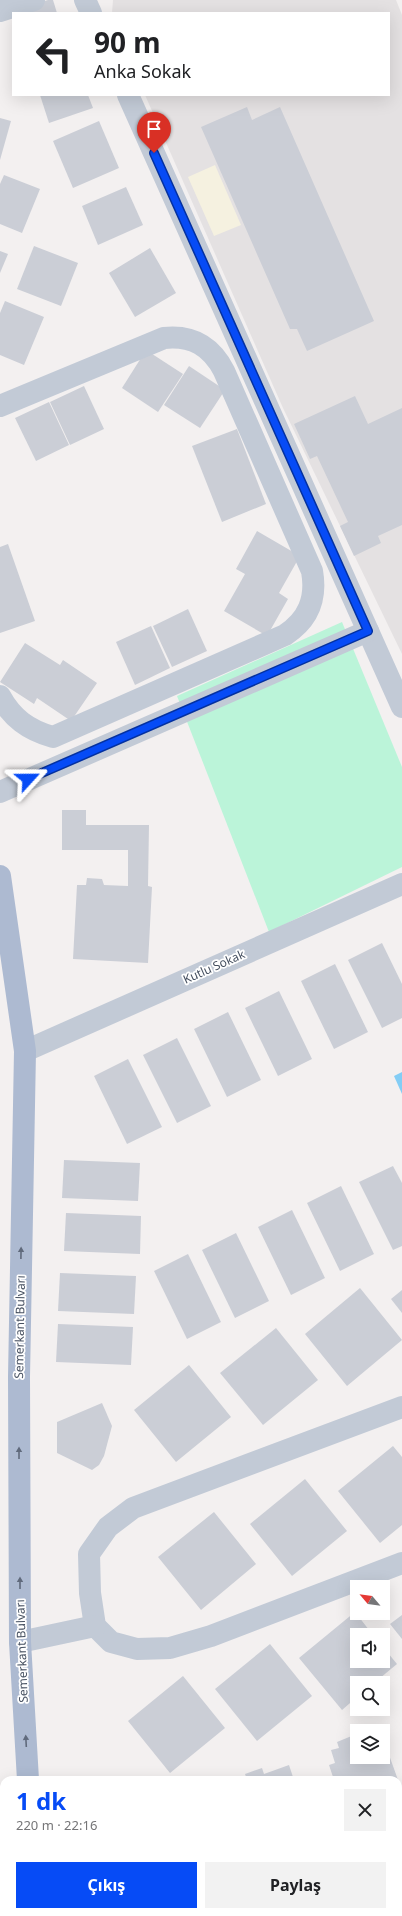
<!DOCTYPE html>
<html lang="tr">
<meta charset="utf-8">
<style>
body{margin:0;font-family:"Noto Sans",sans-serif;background:#f2f2f2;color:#202124;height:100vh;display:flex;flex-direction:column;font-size:15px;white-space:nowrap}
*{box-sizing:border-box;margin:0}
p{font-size:13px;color:#757577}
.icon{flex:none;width:22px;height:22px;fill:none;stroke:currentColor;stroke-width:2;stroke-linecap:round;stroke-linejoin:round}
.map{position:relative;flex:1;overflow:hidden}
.panel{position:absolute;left:0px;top:1776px;width:402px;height:140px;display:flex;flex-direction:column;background:#fff;border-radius:12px 12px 0 0;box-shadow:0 4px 16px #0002}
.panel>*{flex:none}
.guide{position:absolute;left:12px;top:12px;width:378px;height:84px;border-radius:0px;box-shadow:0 4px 16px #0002;background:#fff;color:#202124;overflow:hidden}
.needle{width:26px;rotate:299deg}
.fabs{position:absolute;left:350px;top:1580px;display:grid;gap:8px}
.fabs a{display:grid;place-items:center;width:40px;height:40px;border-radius:0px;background:#fff;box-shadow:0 4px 16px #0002;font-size:20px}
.pin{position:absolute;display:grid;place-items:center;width:34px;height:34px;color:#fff;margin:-41px -17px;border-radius:50% 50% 50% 0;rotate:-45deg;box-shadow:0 0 4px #0007}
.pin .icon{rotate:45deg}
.me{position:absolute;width:44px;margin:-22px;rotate:66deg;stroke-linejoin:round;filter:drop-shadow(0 0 3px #0008)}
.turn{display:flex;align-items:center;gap:14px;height:84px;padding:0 16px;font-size:18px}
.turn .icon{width:52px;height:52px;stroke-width:2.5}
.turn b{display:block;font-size:28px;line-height:34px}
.round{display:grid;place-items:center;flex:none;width:42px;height:42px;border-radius:0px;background:#f2f2f2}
.summary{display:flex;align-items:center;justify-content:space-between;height:68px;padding:0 16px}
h1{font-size:24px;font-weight:700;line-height:30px;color:#064bf6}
.primary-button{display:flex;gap:8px;margin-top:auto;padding:8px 16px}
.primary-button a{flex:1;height:46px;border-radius:0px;background:#064bf6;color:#fff;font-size:16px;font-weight:700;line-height:46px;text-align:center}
.primary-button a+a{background:#f2f2f2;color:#202124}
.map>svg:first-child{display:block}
.education{fill:#e4e1e2}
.green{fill:#bbf4d9}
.sand{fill:#f5f1e0}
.water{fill:#83cdf5}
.building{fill:#cbced6}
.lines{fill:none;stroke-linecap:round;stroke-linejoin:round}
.minor{stroke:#c2cad6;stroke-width:22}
.major{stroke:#adbad1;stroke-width:22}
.oneway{fill:#606a7c}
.route-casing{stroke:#0431a0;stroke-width:10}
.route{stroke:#064bf6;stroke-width:7}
.labels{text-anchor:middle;stroke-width:3.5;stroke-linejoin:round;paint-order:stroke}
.street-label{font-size:12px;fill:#465060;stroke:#fff}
</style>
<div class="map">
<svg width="402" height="1916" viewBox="0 0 402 1916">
<rect width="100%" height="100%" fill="#f3f0f0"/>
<path class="education" d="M113 0H396L402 15V654L283 408 145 95H389V13H112Z"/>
<path class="green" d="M342 622 402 767V867L269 932 177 696Z"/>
<path class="sand" d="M215 165 241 225 214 236 188 177Z"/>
<path class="water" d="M402 1072V1094L394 1076Z"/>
<g class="building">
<path d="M48 0H53L57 13H12L11 11Z"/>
<path d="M40 95H88L93 108 49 123Z"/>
<path d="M247 107 252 120 280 107 374 321 307 351 297 329H290L201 127Z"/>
<path d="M0 118 11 121 0 160Z"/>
<path d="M99 121 119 168 73 188 53 141Z"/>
<path d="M4 175 40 189 22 233 0 224V184Z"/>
<path d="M126 187 143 225 98 245 82 206Z"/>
<path d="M34 246 78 263 61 306 17 289Z"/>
<path d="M150 248 176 293 135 317 109 273Z"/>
<path d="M0 251 8 254 0 273Z"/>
<path d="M5 301 44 317 24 365 0 355V313Z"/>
<path d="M146 350 183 374 158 412 122 388Z"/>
<path d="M189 366 225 390 200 428 164 405Z"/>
<path d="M84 386 104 429 70 445 50 402Z"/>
<path d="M355 396 368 424 402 408V525L378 536 381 543 354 556 340 526 348 522 317 456 310 459 294 424Z"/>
<path d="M49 402 69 445 36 461 15 418Z"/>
<path d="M237 429 266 504 222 522 192 446Z"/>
<path d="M257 531 300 556 279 593 288 599 267 636 224 611 245 574 236 569Z"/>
<path d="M8 544 35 621 0 633V547Z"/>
<path d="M188 609 207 651 172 667 153 626Z"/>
<path d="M151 626 170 668 135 685 116 642Z"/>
<path d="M25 643 60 665 63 660 97 683 71 721 37 698 34 704 0 682Z"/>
<path d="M62 810H86V825H149L148 886 152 887 148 963 73 959 77 885H86L87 878 102 879 104 885 128 886V850H62Z"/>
<path d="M382 943 402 984V1018L382 1028 348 960Z"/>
<path d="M335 964 368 1032 334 1049 301 981Z"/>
<path d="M279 991 312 1059 278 1076 245 1008Z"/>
<path d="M228 1012 261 1080 227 1097 194 1029Z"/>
<path d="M177 1038 211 1106 177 1123 143 1055Z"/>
<path d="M128 1059 162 1127 127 1144 94 1076Z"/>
<path d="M64 1160 140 1163 138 1201 62 1198Z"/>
<path d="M393 1166 402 1183V1246L393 1250 359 1182Z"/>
<path d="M341 1186 374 1254 340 1271 307 1203Z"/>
<path d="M292 1210 325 1278 291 1295 258 1227Z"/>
<path d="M66 1213 141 1216 140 1254 64 1251Z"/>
<path d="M236 1233 269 1301 235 1318 202 1250Z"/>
<path d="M188 1254 221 1322 187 1339 154 1271Z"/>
<path d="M60 1273 136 1276 134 1314 58 1311Z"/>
<path d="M360 1288 402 1340 347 1386 305 1334Z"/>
<path d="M402 1290V1313L391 1299Z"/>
<path d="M58 1324 133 1327 131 1365 56 1362Z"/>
<path d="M276 1328 318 1380 263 1425 220 1373Z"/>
<path d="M189 1365 231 1417 176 1462 134 1410Z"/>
<path d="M102 1403 112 1426 104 1456 99 1465 92 1470 57 1453V1422Z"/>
<path d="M393 1446 402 1457V1525L380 1543 338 1491Z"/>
<path d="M305 1479 347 1531 292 1576 250 1524Z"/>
<path d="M214 1512 256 1564 201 1610 158 1557Z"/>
<path d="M355 1612 373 1635H357V1661H383V1647L397 1664 374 1683H357V1697L342 1710 299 1658Z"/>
<path d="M402 1615V1639L390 1624Z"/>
<path d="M270 1644 312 1696 257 1741 215 1689Z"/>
<path d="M183 1676 225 1728 170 1773 128 1721Z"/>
<path d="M354 1735 357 1741V1757H383V1738L398 1780H334L329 1765 335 1763 331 1750 339 1748 337 1742Z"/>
<path d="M289 1765 294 1780H247L245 1774 262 1768 264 1774Z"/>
<path d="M402 1818V1873L398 1874V1820Z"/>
<path d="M171 1912H227L229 1916H173Z"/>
<path d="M390 1912 392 1916H381Z"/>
</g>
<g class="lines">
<g class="minor">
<path d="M85 0 91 13"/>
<path d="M0 11 34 0"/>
<path d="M128 95 402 707"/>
<path d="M0 406 164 338C192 335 211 346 224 371L312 571C317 599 308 620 285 635L53 737C28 730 12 718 0 696"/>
<path d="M0 792 368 631"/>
<path d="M25 1051 402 884"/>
<path d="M402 1407 133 1508 108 1527 89 1554 90 1593 95 1626 111 1642 137 1649 170 1648 211 1636 402 1563"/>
<path d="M20 1642 95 1626"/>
<path d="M398 1798 402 1797"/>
<path d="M147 1912 148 1916"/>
<path d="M74 1916 85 1912"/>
</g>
<g class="major">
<path d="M0 876 25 1051 19 1377 20 1642 28 1780"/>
<path d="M36 1912V1916"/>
</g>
</g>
<defs><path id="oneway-solid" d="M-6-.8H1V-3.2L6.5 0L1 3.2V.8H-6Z"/></defs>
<g class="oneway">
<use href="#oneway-solid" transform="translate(21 1253) rotate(-89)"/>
<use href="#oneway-solid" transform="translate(19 1453) rotate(-90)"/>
<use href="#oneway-solid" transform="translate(20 1583) rotate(-90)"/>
<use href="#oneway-solid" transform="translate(26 1741) rotate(-93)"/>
</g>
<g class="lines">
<defs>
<path id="route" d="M28 779 368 631 154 153"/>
</defs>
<use href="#route" class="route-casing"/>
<use href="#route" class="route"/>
</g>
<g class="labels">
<g class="street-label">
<text transform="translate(214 967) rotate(-24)" y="4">Kutlu Sokak</text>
<text transform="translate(20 1327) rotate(-89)" y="4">Semerkant Bulvarı</text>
<text transform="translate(22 1651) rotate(-92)" y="4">Semerkant Bulvarı</text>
</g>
</g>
</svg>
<div class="fabs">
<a><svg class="needle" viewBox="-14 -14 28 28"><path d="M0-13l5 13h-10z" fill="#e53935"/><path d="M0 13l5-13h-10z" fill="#757577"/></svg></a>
<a><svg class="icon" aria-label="sound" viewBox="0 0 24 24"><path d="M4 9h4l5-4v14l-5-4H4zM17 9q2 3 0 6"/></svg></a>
<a><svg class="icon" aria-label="search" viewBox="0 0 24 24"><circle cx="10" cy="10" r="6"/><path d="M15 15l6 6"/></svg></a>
<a><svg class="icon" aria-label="layers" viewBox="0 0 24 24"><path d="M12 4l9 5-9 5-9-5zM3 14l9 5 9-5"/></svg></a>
</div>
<div class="pin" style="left:154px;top:153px;background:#d93025"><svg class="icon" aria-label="arrive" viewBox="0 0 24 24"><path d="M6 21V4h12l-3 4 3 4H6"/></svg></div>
<svg class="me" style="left:28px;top:779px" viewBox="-20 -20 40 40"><path d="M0-17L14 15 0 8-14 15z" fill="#064bf6" stroke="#fff" stroke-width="4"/></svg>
<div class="guide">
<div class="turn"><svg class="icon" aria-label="left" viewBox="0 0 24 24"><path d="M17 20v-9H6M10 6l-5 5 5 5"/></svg><div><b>90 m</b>Anka Sokak</div></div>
</div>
<section class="panel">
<div class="summary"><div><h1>1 dk</h1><p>220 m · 22:16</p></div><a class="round"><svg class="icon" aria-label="close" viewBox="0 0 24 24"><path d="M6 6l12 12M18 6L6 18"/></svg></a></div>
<div class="primary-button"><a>Çıkış</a><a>Paylaş</a></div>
</section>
</div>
